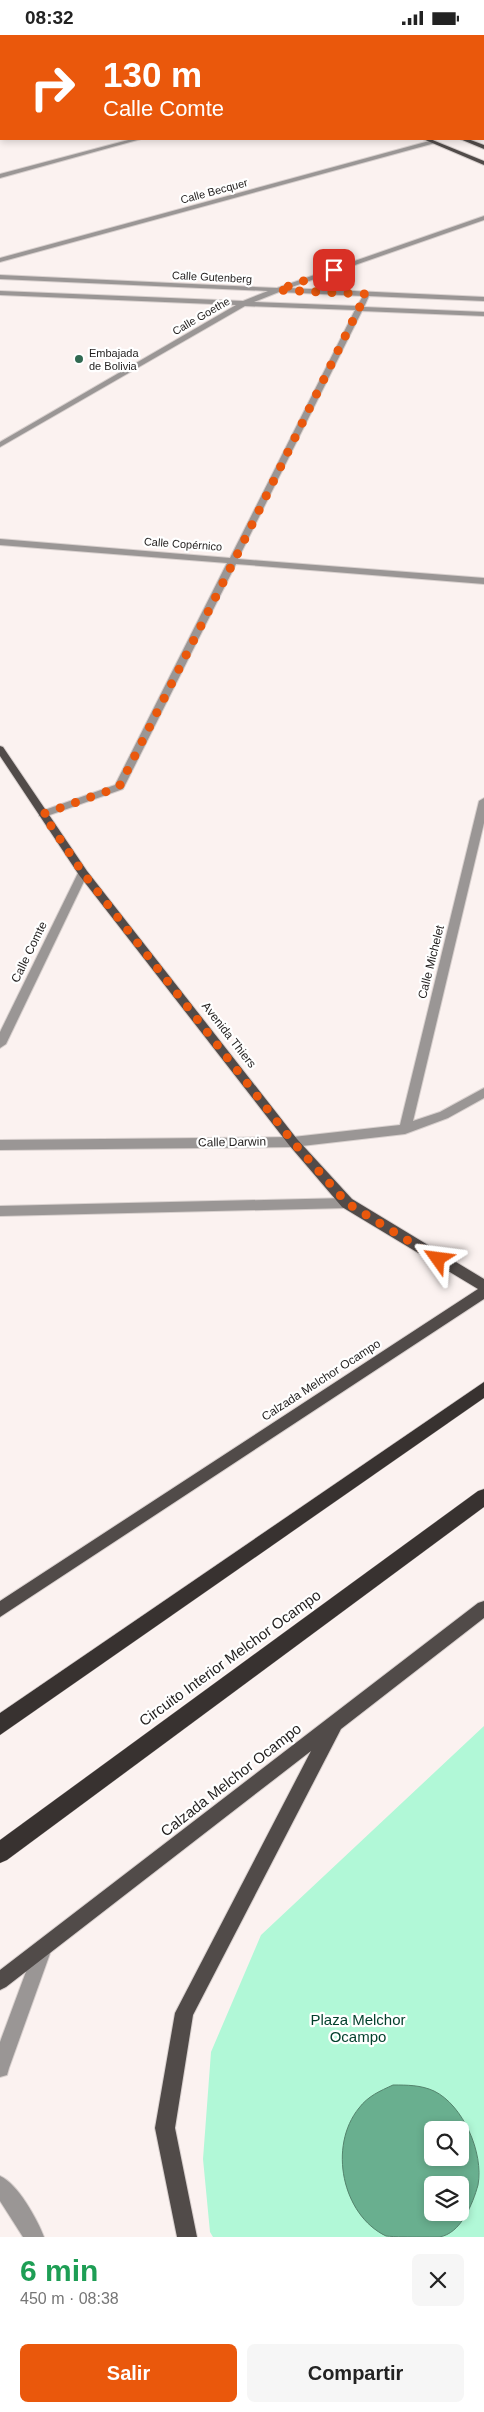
<!DOCTYPE html>
<html lang="es">
<meta charset="utf-8">
<style>
body{margin:0;font-family:Arial,sans-serif;background:#f6f6f6;color:#222;height:100vh;display:flex;flex-direction:column;font-size:19px;white-space:nowrap}
*{box-sizing:border-box;margin:0}
p{font-size:16px;color:#767676}
.icon{flex:none;width:28px;height:28px;fill:none;stroke:currentColor;stroke-width:2;stroke-linecap:round;stroke-linejoin:round}
.map{position:relative;height:2202px;overflow:hidden}
.panel{display:flex;flex-direction:column;background:#fff;flex:1}
.panel>*{flex:none}
.banner{position:absolute;left:0px;top:0px;width:485px;height:105px;box-shadow:0 2px 8px #0003;background:#ea580c;color:#fff;overflow:hidden}
.tools{position:absolute;left:424px;top:2086px;display:grid;gap:10px}
.tools a{display:grid;place-items:center;width:45px;height:45px;border-radius:8px;background:#fff;box-shadow:0 2px 8px #0003;font-size:25px}
.pin{position:absolute;display:grid;place-items:center;width:42px;height:42px;color:#fff;margin:-21px;border-radius:10px;box-shadow:0 2px 8px #0006}
.me{position:absolute;width:55px;margin:-28px;rotate:301deg;stroke-linejoin:round;filter:drop-shadow(0 0 4px #0008)}
.turn{display:flex;align-items:center;gap:18px;height:105px;padding:0 20px;font-size:22px}
.turn .icon{width:65px;height:65px;stroke-width:2.5}
.turn b{display:block;font-size:35px;line-height:42px}
.round{display:grid;place-items:center;flex:none;width:52px;height:52px;border-radius:8px;background:#f6f6f6}
.headline{display:flex;align-items:center;justify-content:space-between;height:85px;padding:0 20px}
h1{font-size:30px;font-weight:600;line-height:38px;color:#1e9e55}
.button{display:flex;gap:10px;margin-top:auto;padding:10px 20px}
.button a{flex:1;height:58px;border-radius:8px;background:#ea580c;color:#fff;font-size:20px;font-weight:600;line-height:58px;text-align:center}
.button a+a{background:#f6f6f6;color:#222}
.status{display:flex;justify-content:space-between;align-items:center;height:35px;padding:0 25px;background:#fff;direction:ltr}
.status svg{height:14px;fill:currentColor}
.map>svg:first-child{display:block}
.green{fill:#b1f8d7;fill-rule:evenodd}
.water{fill:#69af8f;stroke:#54846d;fill-rule:evenodd}
.lines{fill:none;stroke-linecap:round;stroke-linejoin:round}
.minor-casing{stroke:#d8d0ce;stroke-width:2}
.major-casing{stroke:#d8d0ce;stroke-width:2}
.highway-casing{stroke:#d8d0ce;stroke-width:1}
.minor{fill:#9a9695;fill-rule:evenodd}
.major{fill:#514b49;fill-rule:evenodd}
.highway{fill:#383230;fill-rule:evenodd}
.route{stroke:#ea580c;stroke-width:9;stroke-dasharray:0 16.2}
.poi-dot{fill:#306951;stroke:#fff;stroke-width:2}
.labels{text-anchor:middle;stroke-width:4.5;stroke-linejoin:round;paint-order:stroke}
.far-street-label{font-size:11px;fill:#221f1e;stroke:#fff}
.far-poi-label{font-size:11px;fill:#221f1e;stroke:#fff;text-anchor:start}
.street-label{font-size:12px;fill:#221f1e;stroke:#fff}
.near-street-label{font-size:15px;fill:#221f1e;stroke:#fff}
.near-park-label{font-size:15px;fill:#013f2b;stroke:#fff}
</style>
<div class="status"><b>08:32</b><svg viewBox="0 0 49 12"><path d="M0 12V9h3v3zM5 12V6h3v6zM10 12V3h3v9zM15 12V0h3v12zM26 1h20v11H26zM47 4h2v5h-2z"/></svg></div>
<div class="map">
<svg width="484" height="2202" viewBox="0 0 484 2202">
<rect width="100%" height="100%" fill="#fbf2f0"/>
<path class="green" d="M484 1691V2202H213L210 2197 203 2124 211 2017 261 1900ZM432 2095H460V2122H432ZM432 2150H460V2178H432Z"/>
<path class="water" d="M393 2050C407 2050 421 2050 434 2056 463 2070 484 2118 478 2150 473 2168 461 2199 439 2202 433 2202 426 2202 420 2202 411 2202 395 2202 386 2201 342 2180 328 2111 359 2073 368 2061 380 2056 393 2050ZM432 2095H460V2122H432ZM432 2150H460V2178H432Z"/>
<g class="lines">
<defs>
<g id="minor">
<rect x="0" y="55" width="1" height="4"/>
<path d="M132 104H141L0 143V139Z"/>
<path d="M433 105 435 108 0 227V223Z"/>
<path d="M484 181V185L289 253 484 262V266L369 261 364 272 484 277V281L362 276 238 524 484 543V549L236 529 123 754 47 781H39V777L115 750 227 528 0 510V504L230 523 355 275 245 271 0 412V407L236 270 0 260V256L243 266 268 256 0 244V240L277 253ZM279 257 363 261 357 271 254 267Z"/>
<path d="M484 763V788L413 1086 440 1077 484 1053V1063L448 1083 405 1099 293 1112 0 1115V1105L293 1102 400 1090 479 766Z"/>
<path d="M83 835 88 838 6 1009 0 1013V997L78 838Z"/>
<path d="M347 1163 352 1164 353 1168 352 1172 347 1173 0 1181V1171Z"/>
<path d="M43 1904 49 1907 52 1913 9 2033 7 2040 0 2042V2007L37 1907Z"/>
<path d="M0 2141C18 2149 37 2184 44 2202H23L0 2166Z"/>
</g>
<g id="major">
<path d="M158 0H167L168 1H160Z"/>
<path d="M226 0H235L236 1H228Z"/>
<path d="M423 104H430L484 126V130Z"/>
<path d="M460 104H468L484 110V114Z"/>
<path d="M0 711 3 712 87 836 297 1104 352 1164 484 1244V1264L0 1582V1566L478 1254 342 1172 289 1110 79 840 0 721Z"/>
<path d="M484 1566V1583L341 1694 193 1980 175 2093 197 2202H177L155 2093 175 1978 311 1716 6 1952 0 1955V1935L478 1568Z"/>
</g>
<g id="highway">
<path d="M484 1347V1363L0 1700V1678Z"/>
<path d="M484 1454V1472L7 1825 0 1828V1805L478 1456Z"/>
</g>
</defs>
<use href="#minor" class="minor-casing"/>
<use href="#major" class="major-casing"/>
<use href="#highway" class="highway-casing"/>
<use href="#minor" class="minor"/>
<use href="#major" class="major"/>
<use href="#highway" class="highway"/>
</g>
<g class="lines">
<path class="route" d="M334 235 278 255 366 259 235 524 119 752 43 779 83 838 293 1107 347 1168 438 1224"/>
</g>
<circle class="poi-dot" cx="79" cy="324" r="5"/>
<g class="labels">
<g class="far-street-label">
<text transform="translate(214 156) rotate(-15)" y="4">Calle Becquer</text>
<text transform="translate(212 242) rotate(3)" y="4">Calle Gutenberg</text>
<text transform="translate(201 281) rotate(-30)" y="4">Calle Goethe</text>
<text transform="translate(183 509) rotate(4)" y="4">Calle Copérnico</text>
</g>
<g class="far-poi-label">
<text x="89" y="322">Embajada<tspan x="89" dy="13">de Bolivia</tspan></text>
</g>
<g class="street-label">
<text transform="translate(29 917) rotate(-64)" y="4">Calle Comte</text>
<text transform="translate(431 927) rotate(-76)" y="4">Calle Michelet</text>
<text transform="translate(229 1000) rotate(52)" y="4">Avenida Thiers</text>
<text transform="translate(232 1107) rotate(-1)" y="4">Calle Darwin</text>
<text transform="translate(321 1345) rotate(-33)" y="4">Calzada Melchor Ocampo</text>
</g>
<g class="near-street-label">
<text transform="translate(230 1623) rotate(-36)" y="5">Circuito Interior Melchor Ocampo</text>
<text transform="translate(231 1745) rotate(-38)" y="5">Calzada Melchor Ocampo</text>
</g>
<g class="near-park-label">
<text x="358" y="1990">Plaza Melchor<tspan x="358" dy="17">Ocampo</tspan></text>
</g>
</g>
</svg>
<div class="tools">
<a><svg class="icon" aria-label="search" viewBox="0 0 24 24"><circle cx="10" cy="10" r="6"/><path d="M15 15l6 6"/></svg></a>
<a><svg class="icon" aria-label="layers" viewBox="0 0 24 24"><path d="M12 4l9 5-9 5-9-5zM3 14l9 5 9-5"/></svg></a>
</div>
<div class="pin" style="left:334px;top:235px;background:#d93025"><svg class="icon" aria-label="arrive" viewBox="0 0 24 24"><path d="M6 21V4h12l-3 4 3 4H6"/></svg></div>
<svg class="me" style="left:438px;top:1224px" viewBox="-20 -20 40 40"><path d="M0-17L14 15 0 8-14 15z" fill="#ea580c" stroke="#fff" stroke-width="4"/></svg>
<div class="banner">
<div class="turn"><svg class="icon" aria-label="right" viewBox="0 0 24 24"><path d="M7 20v-9h11M14 6l5 5-5 5"/></svg><div><b>130 m</b>Calle Comte</div></div>
</div>
</div>
<section class="panel">
<div class="headline"><div><h1>6 min</h1><p>450 m · 08:38</p></div><a class="round"><svg class="icon" aria-label="close" viewBox="0 0 24 24"><path d="M6 6l12 12M18 6L6 18"/></svg></a></div>
<div class="button"><a>Salir</a><a>Compartir</a></div>
</section>
